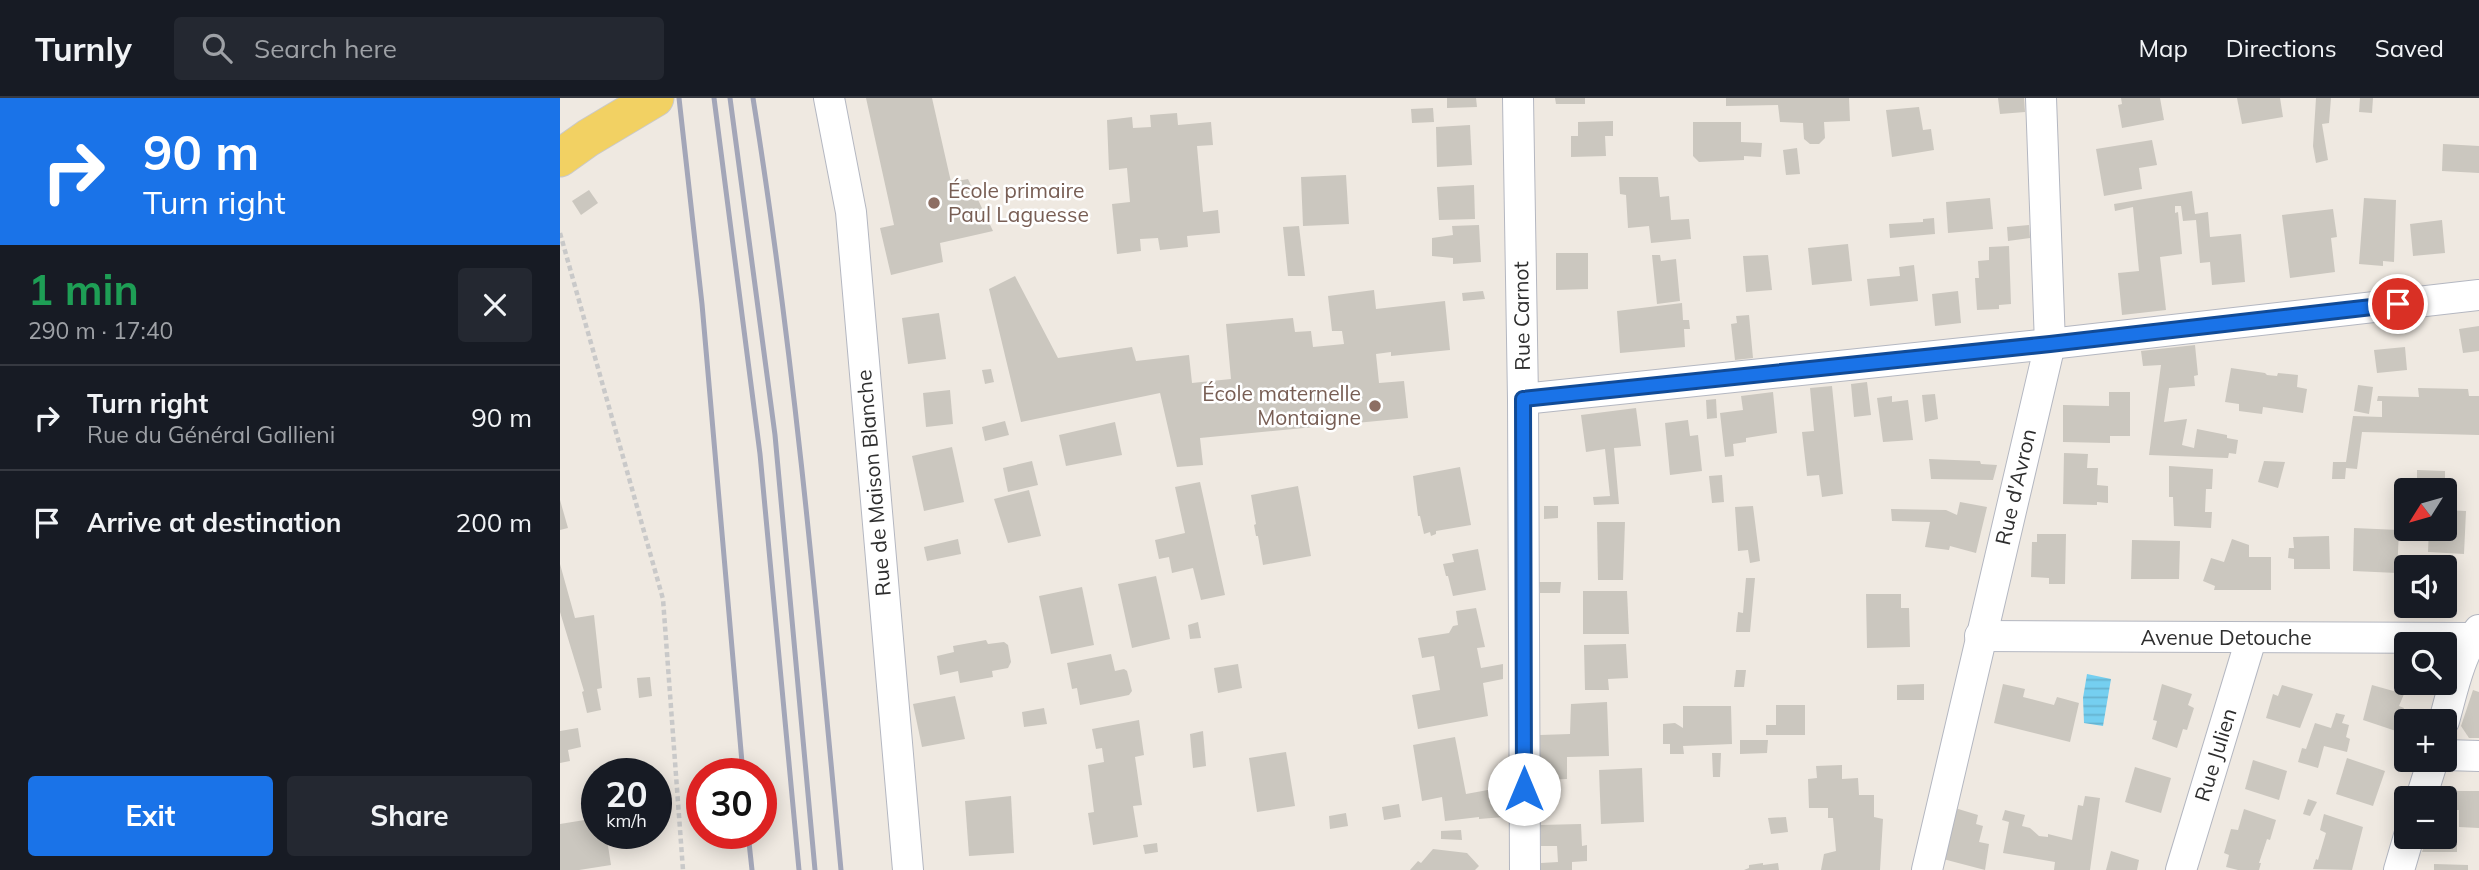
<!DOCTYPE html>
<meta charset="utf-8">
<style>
body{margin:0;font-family:Mulish,sans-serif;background:#242831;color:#f1f3f6;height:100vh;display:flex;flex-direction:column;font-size:26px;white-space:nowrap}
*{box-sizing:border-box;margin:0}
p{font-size:23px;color:#9ea1a6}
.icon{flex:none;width:38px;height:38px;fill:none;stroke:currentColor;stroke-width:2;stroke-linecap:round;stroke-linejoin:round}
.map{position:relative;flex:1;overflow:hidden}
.details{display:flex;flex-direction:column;background:#171b24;width:560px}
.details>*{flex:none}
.guide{background:#1a73e8;color:#fff;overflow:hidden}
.needle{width:46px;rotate:233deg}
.buttons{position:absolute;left:1834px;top:380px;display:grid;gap:14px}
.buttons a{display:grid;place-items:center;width:63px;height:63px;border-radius:7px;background:#171b24;box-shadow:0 4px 18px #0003;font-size:35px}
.speed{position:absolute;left:21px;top:660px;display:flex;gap:14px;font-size:35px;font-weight:700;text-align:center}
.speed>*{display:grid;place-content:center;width:91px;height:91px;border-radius:50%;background:#171b24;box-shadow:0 4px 18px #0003;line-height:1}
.speed small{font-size:18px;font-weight:400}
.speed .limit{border:10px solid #d22;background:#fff;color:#111}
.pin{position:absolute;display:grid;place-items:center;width:60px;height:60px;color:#fff;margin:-30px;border:4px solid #fff;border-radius:50%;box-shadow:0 2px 7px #0007}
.me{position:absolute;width:77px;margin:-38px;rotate:0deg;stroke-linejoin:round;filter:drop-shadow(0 0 5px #0008)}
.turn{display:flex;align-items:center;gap:24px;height:147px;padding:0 28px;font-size:32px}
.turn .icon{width:91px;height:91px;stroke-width:2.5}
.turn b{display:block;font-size:49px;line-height:60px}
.round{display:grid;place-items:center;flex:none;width:74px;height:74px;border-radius:7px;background:#242831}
.head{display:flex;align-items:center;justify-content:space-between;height:119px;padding:0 28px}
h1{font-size:42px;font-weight:700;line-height:52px;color:#1e9e55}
.action{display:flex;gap:14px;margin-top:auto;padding:14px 28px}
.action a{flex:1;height:80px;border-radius:7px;background:#1a73e8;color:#fff;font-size:28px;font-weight:700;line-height:80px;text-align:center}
.action a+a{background:#242831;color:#f1f3f6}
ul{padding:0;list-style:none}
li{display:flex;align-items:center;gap:21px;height:105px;padding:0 28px;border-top:2px solid #363941}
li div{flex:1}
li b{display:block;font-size:26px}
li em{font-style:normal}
header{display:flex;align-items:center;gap:42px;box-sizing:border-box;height:98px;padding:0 35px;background:#171b24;border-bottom:2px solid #363941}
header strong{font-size:33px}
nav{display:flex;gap:38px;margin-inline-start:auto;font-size:24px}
.search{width:490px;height:63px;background:#242831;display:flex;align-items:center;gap:18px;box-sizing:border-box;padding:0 24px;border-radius:7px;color:#9ea1a6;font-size:26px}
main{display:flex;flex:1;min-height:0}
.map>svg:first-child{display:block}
.water{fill:url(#water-rules)}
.building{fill:#cbc7bf}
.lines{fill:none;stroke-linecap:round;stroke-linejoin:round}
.minor-casing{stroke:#b4b7c1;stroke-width:32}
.major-casing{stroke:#c9c9c9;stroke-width:39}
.path{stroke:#c9c9c9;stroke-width:4.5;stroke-dasharray:5 3.5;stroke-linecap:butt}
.minor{stroke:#fff;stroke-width:30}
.major{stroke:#f2d163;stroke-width:37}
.rail{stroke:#a3a6b8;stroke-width:5}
.route-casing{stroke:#114b97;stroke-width:18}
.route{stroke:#1a73e8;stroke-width:12}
.education-dot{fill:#8d6e63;stroke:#fff;stroke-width:2.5}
.labels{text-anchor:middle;stroke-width:5;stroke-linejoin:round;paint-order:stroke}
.education-label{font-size:21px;fill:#785e54;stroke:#fff;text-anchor:start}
.street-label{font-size:21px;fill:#2e2e2e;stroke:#fff}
</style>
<header>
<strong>Turnly</strong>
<div class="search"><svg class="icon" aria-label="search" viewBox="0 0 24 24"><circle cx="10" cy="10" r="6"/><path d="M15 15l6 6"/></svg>Search here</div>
<nav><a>Map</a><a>Directions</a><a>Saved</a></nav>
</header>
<main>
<section class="details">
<div class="guide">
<div class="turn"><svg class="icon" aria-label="right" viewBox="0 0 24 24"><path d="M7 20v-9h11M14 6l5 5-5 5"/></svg><div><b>90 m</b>Turn right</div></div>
</div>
<div class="head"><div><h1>1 min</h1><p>290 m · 17:40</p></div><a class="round"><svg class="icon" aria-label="close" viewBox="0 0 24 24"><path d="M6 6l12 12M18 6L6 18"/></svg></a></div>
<ul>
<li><svg class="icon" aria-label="right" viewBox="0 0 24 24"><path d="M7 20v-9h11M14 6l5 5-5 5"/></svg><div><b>Turn right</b><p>Rue du Général Gallieni</p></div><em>90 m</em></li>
<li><svg class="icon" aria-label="arrive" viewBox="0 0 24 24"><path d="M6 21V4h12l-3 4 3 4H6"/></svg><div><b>Arrive at destination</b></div><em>200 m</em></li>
</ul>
<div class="action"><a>Exit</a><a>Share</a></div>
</section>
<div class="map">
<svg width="1919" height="772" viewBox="0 0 1919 772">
<defs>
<pattern id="water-rules" width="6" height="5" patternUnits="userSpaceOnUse" patternTransform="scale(1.75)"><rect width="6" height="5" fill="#75cff0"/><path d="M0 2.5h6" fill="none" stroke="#66b2ce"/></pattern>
</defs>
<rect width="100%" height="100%" fill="#efe9e1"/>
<path class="water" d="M1527 576 1551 581 1543 628 1524 625 1523 600Z"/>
<g class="building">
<path d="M306 0H372L391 84 408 81 433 133 380 145 383 164 331 177 320 130 334 127Z"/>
<path d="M887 0H916L917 9 887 10Z"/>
<path d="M995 0H1025V6H996Z"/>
<path d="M1166 0H1289L1290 23 1264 24 1265 40 1259 46H1250L1244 41 1243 25 1220 24 1218 7 1166 8Z"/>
<path d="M1438 0H1464L1465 14 1440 16Z"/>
<path d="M1561 0H1600L1604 22 1562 30 1558 7 1562 6Z"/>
<path d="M1677 0H1720L1723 19 1682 26Z"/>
<path d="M1756 0H1771L1769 25 1762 26 1768 62 1756 65 1753 48Z"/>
<path d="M1800 0H1813L1812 15 1799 14Z"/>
<path d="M1359 9 1363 32 1371 31 1374 52 1332 59 1326 12Z"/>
<path d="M873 10 874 24 852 25 851 11Z"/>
<path d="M617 15 618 27 651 24 653 47 637 48 643 114 658 112 660 135 627 138 628 149 600 152 598 140 580 141 581 153 557 156 552 106 570 104 567 70 549 72 547 22 572 19 573 30 591 29 590 17Z"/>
<path d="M1053 23V38H1045L1046 58 1011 59V38H1018V24Z"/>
<path d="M1133 24H1181V44L1202 45 1201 59 1184 58V62L1139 64 1133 58Z"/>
<path d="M910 27 912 67 877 69 876 29Z"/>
<path d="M1592 42 1597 67 1579 70 1582 91 1544 98 1536 51Z"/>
<path d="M1883 46 1919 48V75L1882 73Z"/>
<path d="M1237 50 1240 76 1226 77 1223 52Z"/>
<path d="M786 77 789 126 743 128 741 79Z"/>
<path d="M1059 79H1098L1100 99 1109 98 1111 122 1129 121 1131 141 1091 145 1089 128 1068 130 1066 97 1060 96Z"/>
<path d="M914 87 915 121 879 122 877 89Z"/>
<path d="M29 92 38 105 21 117 12 103Z"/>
<path d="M1632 93 1635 116 1648 114 1650 139 1681 136 1685 184 1652 187 1650 164 1640 165 1636 122 1623 123 1621 108H1615V115L1618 114 1622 156 1600 159 1606 212 1562 217 1558 175 1579 173 1573 109 1555 113 1554 106Z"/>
<path d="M1430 100 1433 131 1388 135 1386 104Z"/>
<path d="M1804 100 1836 102 1834 164 1823 163V168L1799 166Z"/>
<path d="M1773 111 1777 139 1771 140 1775 174 1730 180 1722 117Z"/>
<path d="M1374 120 1375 136 1330 140 1329 126 1363 124V121Z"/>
<path d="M1882 122 1885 155 1853 158 1850 126Z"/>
<path d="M919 127 921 164 893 166V160L872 158V140L893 137 892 128Z"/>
<path d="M1469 127 1470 140 1448 143 1447 129Z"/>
<path d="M739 128 745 178H728L723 129Z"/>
<path d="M1288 146 1292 183 1252 187 1248 150Z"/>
<path d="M1449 148 1451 206 1439 207V211L1417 212 1415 180H1419L1418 163 1429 162V149Z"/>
<path d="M996 155H1028V191L996 192Z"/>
<path d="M1092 157H1100L1101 163 1116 161 1120 203 1097 206Z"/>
<path d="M1208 157 1212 192 1186 194 1183 158Z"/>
<path d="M1354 167 1358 203 1310 208 1307 181 1340 178 1339 169Z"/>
<path d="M455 178 498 260 572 249 576 263 629 257 632 285 671 281 666 226 733 220 735 234 751 233 753 249 784 246 782 233H772L768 198 814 192 816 211 885 203 890 252 831 258V254L816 256 819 285 844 283 848 320 640 340 643 367 617 369 600 295 461 324 429 191Z"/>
<path d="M923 193 925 201 903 203 902 195Z"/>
<path d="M1398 193 1401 225 1375 228 1372 196Z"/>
<path d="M1122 205 1123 222H1129L1130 231H1124L1125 249 1060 255 1057 213Z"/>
<path d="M379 215 386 261 348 266 342 220Z"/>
<path d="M1189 217 1193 260 1175 262 1171 226 1177 225 1176 218Z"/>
<path d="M1919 228V253L1903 255 1899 231Z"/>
<path d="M1635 247 1638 277 1634 278 1635 288 1609 290 1604 324 1627 321 1622 347 1634 350 1637 331 1667 337V340L1678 342 1676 356 1669 355 1668 360 1589 357 1601 267 1583 268 1581 253Z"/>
<path d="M1845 249 1847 272 1817 275 1814 252Z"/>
<path d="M1671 270 1705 275 1707 277 1717 278 1718 275 1738 277 1737 289 1747 291 1743 315 1703 309 1702 316 1679 313V306L1665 304Z"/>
<path d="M431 271 434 284 425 286 422 272Z"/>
<path d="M1307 284 1311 317 1294 319 1291 286Z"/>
<path d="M1798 287 1813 289 1809 316 1794 313Z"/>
<path d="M1272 288 1283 396 1262 399 1259 377 1247 378 1242 334 1254 333 1250 290Z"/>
<path d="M1858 290 1908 291 1909 298H1919V337L1802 334 1797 371 1786 370 1785 381H1772L1773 364H1786L1793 318 1822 319V303H1817L1818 298 1859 299Z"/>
<path d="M390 292 393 326 366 329 363 295Z"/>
<path d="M1213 294 1217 335 1186 340V344L1173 346 1174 358 1165 359 1160 315 1183 312 1181 298Z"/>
<path d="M1549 294H1570V338H1550V345L1503 344V307L1549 308Z"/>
<path d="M1375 296 1378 321 1365 324 1362 297Z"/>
<path d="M1332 298V304L1348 302 1353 342 1323 344 1317 300Z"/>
<path d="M1156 301 1157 320 1147 321 1146 302Z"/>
<path d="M1076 310 1081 348 1054 350 1059 406 1034 407 1033 399 1050 398 1045 351 1026 354 1021 317Z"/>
<path d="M1128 322 1130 338 1138 337 1142 373 1110 377 1105 325Z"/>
<path d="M445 323 449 337 425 343 422 329Z"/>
<path d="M555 324 562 357 506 368 499 337Z"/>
<path d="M392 349 404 404 364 413 352 358Z"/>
<path d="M1504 355 1528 356 1527 370H1538L1537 387 1548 388V405L1537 404V407L1503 406Z"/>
<path d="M1369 361 1420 363 1421 366 1437 367 1433 382 1371 381Z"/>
<path d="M472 363 478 387 448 394 443 370Z"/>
<path d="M1704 363 1725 364 1718 390 1698 384Z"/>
<path d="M1609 368 1653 371 1652 391H1646L1645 414H1652L1651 430 1614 428 1613 399H1609Z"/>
<path d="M900 369 911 427 876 433V436L871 438 870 434 864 436 860 418H858L853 378Z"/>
<path d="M1857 372 1885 373V389L1857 388Z"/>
<path d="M1162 377 1164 404 1152 405 1149 378Z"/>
<path d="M640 384 665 497 641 502 633 470 612 475 609 459 599 461 595 442 625 435 615 389Z"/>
<path d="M738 388 751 458 703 467 698 438H696L694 427 696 426 691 397Z"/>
<path d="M469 392 481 438 448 445 434 401Z"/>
<path d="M0 402 8 430 0 432Z"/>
<path d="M1400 404 1427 409 1416 455 1390 448 1389 452 1365 449 1370 424 1332 423 1331 411 1386 412 1397 417Z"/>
<path d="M984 408H998V420L984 421Z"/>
<path d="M1193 408 1200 463 1190 465 1188 452 1178 453 1175 409Z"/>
<path d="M1885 412 1906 413 1904 456 1868 454 1869 430H1885Z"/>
<path d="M1037 424H1065L1063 482H1038Z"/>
<path d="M1794 430 1839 432 1837 475 1793 473Z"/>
<path d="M1477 436H1506L1505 486H1489V480L1471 479 1472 444H1477Z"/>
<path d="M1769 438 1770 471H1734V461L1728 460 1729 450H1734L1733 439Z"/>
<path d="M398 441 401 456 367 463 364 449Z"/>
<path d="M1672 441 1689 447V459H1711V492H1654L1655 488 1643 483 1651 460 1664 464Z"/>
<path d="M1572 442 1620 443 1619 481H1571Z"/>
<path d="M918 451 926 492 893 498 888 478H886L883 466 894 464 892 456Z"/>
<path d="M0 466 15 520 34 517 42 590 37 591 41 612 27 615 22 594 24 593 0 514Z"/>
<path d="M596 478 610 541 572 550 558 486Z"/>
<path d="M1186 480H1195L1190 534H1176L1178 514 1183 515Z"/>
<path d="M979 484H1001L1000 495H980Z"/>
<path d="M522 489 534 547 491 556 479 498Z"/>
<path d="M1023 493H1067L1069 536H1023Z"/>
<path d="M1306 496H1341V510H1349L1350 549 1307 550Z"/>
<path d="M916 510 925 549 917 550 921 570 943 566V581L923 585 928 618 858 631 852 597 880 592 874 558 862 560 858 540 889 535 893 528 898 527 896 513Z"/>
<path d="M638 524 641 540 630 541 628 527Z"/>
<path d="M426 542 428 546 444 544 448 547 451 564 448 570 432 573 433 579 400 585 398 573 380 577 377 558 394 554 393 548Z"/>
<path d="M1066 546 1068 580 1048 581 1049 592H1025L1024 547Z"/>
<path d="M551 556 555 573 564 571 567 573 572 593 569 597 520 607 517 590 512 591 507 565Z"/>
<path d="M678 566 682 590 658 595 654 570Z"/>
<path d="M1176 572H1186L1184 589H1174Z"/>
<path d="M90 579 92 598 79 600 77 580Z"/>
<path d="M1364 586V602H1337V587Z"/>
<path d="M1443 586 1465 591 1463 599 1494 607 1497 599 1519 605 1510 644 1434 625Z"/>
<path d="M1602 586 1632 596 1628 607 1634 610 1627 632 1623 631 1617 650 1592 641 1597 623 1593 622Z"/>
<path d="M1722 587 1753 596 1740 630 1706 620 1713 596 1718 598Z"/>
<path d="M1812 587 1844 596 1839 608 1844 610 1836 633 1803 622Z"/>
<path d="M1913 592 1919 594V640H1909L1901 628Z"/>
<path d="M395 598 405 641 362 649 353 606Z"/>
<path d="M1047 604 1049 658 1007 659V681L980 682V637L1010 636 1011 606Z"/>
<path d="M1216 607H1245V637H1206V627H1216Z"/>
<path d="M1123 608H1171L1172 646 1123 648 1124 656H1110V646H1103V626L1115 625 1123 630Z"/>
<path d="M484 610 487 626 464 629 462 614Z"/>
<path d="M1776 615 1785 617 1782 625 1789 627 1786 639 1790 641 1787 654 1764 648 1758 670 1738 664 1742 650 1746 651 1755 625 1771 630Z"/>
<path d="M579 622 584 657 575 659 582 707 573 708 578 739 533 747 528 715 534 714 528 667 544 664 542 650 536 651 532 631Z"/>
<path d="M18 630 21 649 8 652 10 663 0 665V633Z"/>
<path d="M643 633 646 668 633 670 630 636Z"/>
<path d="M895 639 906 696 944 689V719L919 721V719L885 723 882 699 862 703 853 647Z"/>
<path d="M1180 642H1208L1207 655 1180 656Z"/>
<path d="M726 654 735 708 697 714 689 660Z"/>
<path d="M1152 655H1161L1160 679H1153Z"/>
<path d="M1787 660 1825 673 1813 708 1776 696Z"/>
<path d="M1693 662 1727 673 1719 702 1685 691Z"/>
<path d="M1282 667V681L1298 680 1299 697H1314V719L1323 721 1320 772H1261L1264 756 1276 753 1273 720H1268V710H1249L1248 681 1257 680 1256 668Z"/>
<path d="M1575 669 1611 680 1601 715 1565 704Z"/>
<path d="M1082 670 1084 724 1041 726 1039 672Z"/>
<path d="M1896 693H1919V730L1899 729V712H1896Z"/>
<path d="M451 698 454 755 409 758 405 703Z"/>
<path d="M1525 698 1540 700 1530 772H1494L1495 764 1443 755 1449 724 1442 722 1445 712 1465 717 1462 728 1470 730 1479 738 1488 739V736L1512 742 1518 707 1523 708Z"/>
<path d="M1748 701 1757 704 1750 718 1743 716Z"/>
<path d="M839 706 841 719 824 722 822 709Z"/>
<path d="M1395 710 1418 717 1416 726 1423 728 1419 744 1429 746 1425 772 1383 761Z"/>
<path d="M1684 711 1716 722 1710 742 1707 741 1699 765H1701L1699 772H1678L1666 769 1669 757 1664 755 1671 731 1678 732Z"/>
<path d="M786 715 788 728 770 731 769 718Z"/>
<path d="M1764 716 1803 729 1792 772 1753 771 1756 761 1758 762 1766 735 1760 732Z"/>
<path d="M1226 719 1228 734 1211 736 1208 720Z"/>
<path d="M37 720V735H46L51 767 19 772H0V726Z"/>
<path d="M1021 726 1022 748 1027 747V763L1012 764V772H981V765L998 764 997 748H981L980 727Z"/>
<path d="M901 732 902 742 881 741V733Z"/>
<path d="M1867 739 1897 740V754H1862Z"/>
<path d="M597 745 598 754 585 756 583 747Z"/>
<path d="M873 751 907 755 919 768 915 772H850L858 763 861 765Z"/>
<path d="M1551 753 1579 762 1577 772H1546Z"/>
<path d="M1203 765V767L1218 765 1219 772H1184L1189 770V767Z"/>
<path d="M1874 766 1908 767V772H1874Z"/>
</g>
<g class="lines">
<defs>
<g id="minor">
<path d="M269 0 291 114 348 772"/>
<path d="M958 0 963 301 965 772"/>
<path d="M963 301 1490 246 1919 197"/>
<path d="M1420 538 1911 540"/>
<path d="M1884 623C1892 595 1900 554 1919 532"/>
<path d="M1885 657 1919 658"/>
<path d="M1861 700 1873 662"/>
<path d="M1367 772 1490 246 1481 0"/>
<path d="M1621 772 1691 541"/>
<path d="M1839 772 1849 738"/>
</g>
<path id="major" d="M0 60 28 40 95 0"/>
</defs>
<use href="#minor" class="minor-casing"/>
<use href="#major" class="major-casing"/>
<path class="path" d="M0 135 103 501 123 772"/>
<use href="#minor" class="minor"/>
<use href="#major" class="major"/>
<g class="rail">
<path d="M119 0 142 206 183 676"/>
<path d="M154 0 200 356 239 772"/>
<path d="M170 0 215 337 255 772"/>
<path d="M193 0C234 256 257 514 281 772"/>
<path d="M188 735 192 772"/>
</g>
</g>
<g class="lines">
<defs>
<path id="route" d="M964 691 963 301 1490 246 1838 206"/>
</defs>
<use href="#route" class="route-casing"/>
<use href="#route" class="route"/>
</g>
<g class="education-dot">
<circle cx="374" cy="105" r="7"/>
<circle cx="815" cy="308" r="7"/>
</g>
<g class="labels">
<g class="education-label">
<text x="388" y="100">École primaire<tspan x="388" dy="24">Paul Laguesse</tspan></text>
<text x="801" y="303" text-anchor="end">École maternelle<tspan x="801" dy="24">Montaigne</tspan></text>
</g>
<g class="street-label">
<text transform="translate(962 218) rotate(-91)" y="7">Rue Carnot</text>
<text transform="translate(314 385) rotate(-95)" y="7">Rue de Maison Blanche</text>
<text transform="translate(1456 389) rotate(-77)" y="7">Rue d'Avron</text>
<text x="1666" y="547">Avenue Detouche</text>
<text transform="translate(1656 657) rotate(-73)" y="7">Rue Julien</text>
</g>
</g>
</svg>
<div class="buttons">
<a><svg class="needle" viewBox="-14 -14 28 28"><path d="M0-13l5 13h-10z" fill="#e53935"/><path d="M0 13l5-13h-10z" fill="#9ea1a6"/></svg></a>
<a><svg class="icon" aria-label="sound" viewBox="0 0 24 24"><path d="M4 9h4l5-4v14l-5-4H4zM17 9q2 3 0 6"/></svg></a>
<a><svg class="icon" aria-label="search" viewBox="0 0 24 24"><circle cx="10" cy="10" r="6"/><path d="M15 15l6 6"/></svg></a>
<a>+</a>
<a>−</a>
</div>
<div class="speed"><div>20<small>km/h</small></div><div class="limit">30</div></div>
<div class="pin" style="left:1838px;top:206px;background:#d93025"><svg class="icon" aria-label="arrive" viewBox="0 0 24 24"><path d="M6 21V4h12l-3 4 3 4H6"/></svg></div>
<svg class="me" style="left:964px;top:691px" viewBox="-20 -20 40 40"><circle r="19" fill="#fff"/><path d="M0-13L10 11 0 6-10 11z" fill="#1a73e8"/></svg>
</div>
</main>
